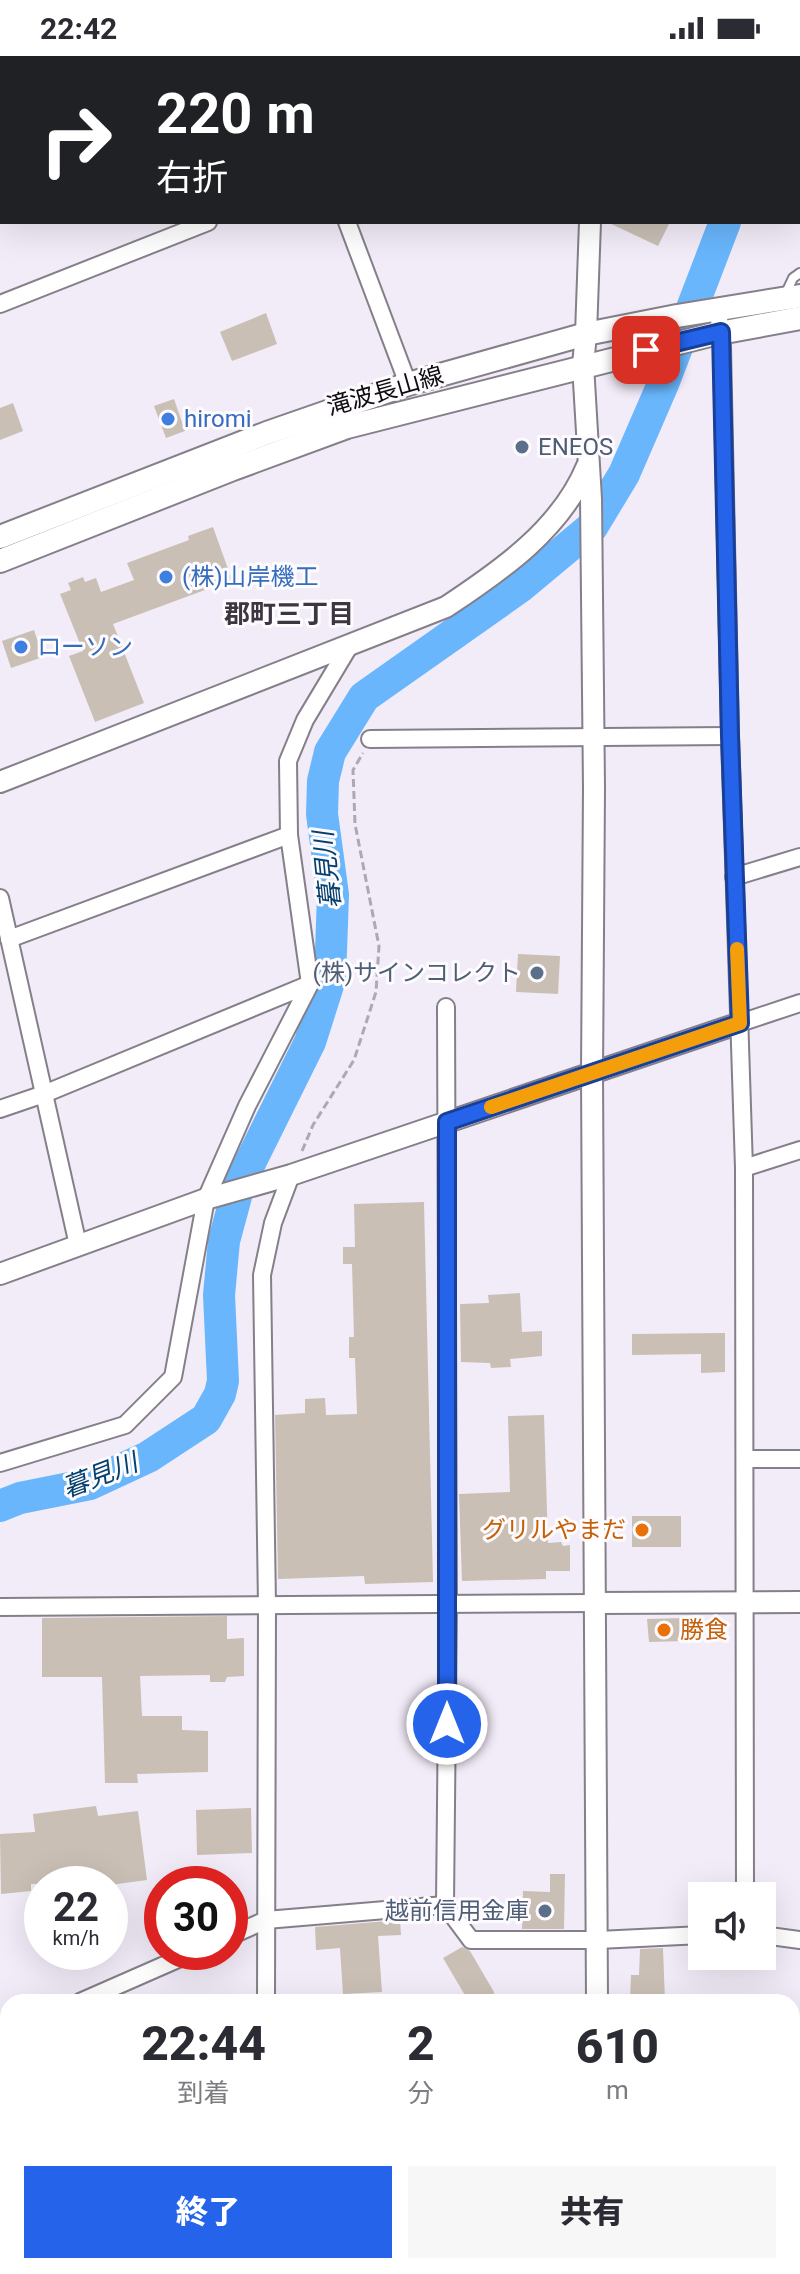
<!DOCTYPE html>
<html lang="ja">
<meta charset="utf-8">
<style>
body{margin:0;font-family:Roboto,"Noto Sans JP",sans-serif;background:#f7f7f7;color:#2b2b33;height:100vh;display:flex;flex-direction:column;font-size:30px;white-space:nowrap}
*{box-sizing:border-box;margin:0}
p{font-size:26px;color:#7c7c81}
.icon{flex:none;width:44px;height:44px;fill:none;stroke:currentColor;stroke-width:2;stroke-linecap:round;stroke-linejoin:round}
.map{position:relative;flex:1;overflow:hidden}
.panel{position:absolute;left:0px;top:1938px;width:800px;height:280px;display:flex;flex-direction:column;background:#fff;border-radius:24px 24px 0 0;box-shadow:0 8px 32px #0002}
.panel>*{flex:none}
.guide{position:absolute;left:0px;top:0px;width:800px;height:168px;box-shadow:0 8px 32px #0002;background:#202124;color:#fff;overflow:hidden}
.controls{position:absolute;left:688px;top:1826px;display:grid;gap:16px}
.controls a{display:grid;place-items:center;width:88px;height:88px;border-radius:0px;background:#fff;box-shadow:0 8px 32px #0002;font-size:40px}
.speed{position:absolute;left:24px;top:1810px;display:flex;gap:16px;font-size:40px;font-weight:700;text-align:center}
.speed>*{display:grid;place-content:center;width:104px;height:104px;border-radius:50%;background:#fff;box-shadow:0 8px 32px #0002;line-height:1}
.speed small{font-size:20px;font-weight:400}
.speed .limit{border:12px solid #d22;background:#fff;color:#111}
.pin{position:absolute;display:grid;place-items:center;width:68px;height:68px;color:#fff;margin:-34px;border-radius:16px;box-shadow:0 4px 12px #0006}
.me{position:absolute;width:88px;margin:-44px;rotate:0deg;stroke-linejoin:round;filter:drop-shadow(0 0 6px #0008)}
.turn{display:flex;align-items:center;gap:28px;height:168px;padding:0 24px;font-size:36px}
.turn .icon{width:104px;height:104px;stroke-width:2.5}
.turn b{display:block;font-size:56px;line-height:68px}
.eta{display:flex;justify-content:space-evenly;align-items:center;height:136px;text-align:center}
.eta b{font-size:48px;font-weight:800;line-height:56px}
.cta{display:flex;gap:16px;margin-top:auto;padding:16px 24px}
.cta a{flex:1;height:92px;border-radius:0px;background:#2563eb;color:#fff;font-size:32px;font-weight:800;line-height:92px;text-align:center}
.cta a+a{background:#f7f7f7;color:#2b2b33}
.status{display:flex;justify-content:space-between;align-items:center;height:56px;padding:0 40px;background:#fff;direction:ltr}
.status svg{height:22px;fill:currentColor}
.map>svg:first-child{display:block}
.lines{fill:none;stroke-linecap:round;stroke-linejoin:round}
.river{stroke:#69b6fd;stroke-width:32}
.building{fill:#c9bfb5}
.service-casing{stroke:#857f89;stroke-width:12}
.minor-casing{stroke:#857f89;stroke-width:20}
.tertiary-casing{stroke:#857f89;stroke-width:24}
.secondary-casing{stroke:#857f89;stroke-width:26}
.primary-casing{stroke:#a2540e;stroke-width:30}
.path{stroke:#ada8b2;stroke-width:3;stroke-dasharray:8 4;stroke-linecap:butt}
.service{stroke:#fff;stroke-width:8}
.minor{stroke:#fff;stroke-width:16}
.tertiary{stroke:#fff;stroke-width:20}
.secondary{stroke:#fff;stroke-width:22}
.primary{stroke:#f7af6e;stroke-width:26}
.route-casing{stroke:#184099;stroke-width:20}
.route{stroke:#2563eb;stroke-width:14}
.slow{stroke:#f59e0b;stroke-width:14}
.shop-dot{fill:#3f7fe0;stroke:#fdfbfe;stroke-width:3}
.service-dot{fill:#5c6f8a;stroke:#fdfbfe;stroke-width:3}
.food-dot{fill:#e8710a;stroke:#fdfbfe;stroke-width:3}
.labels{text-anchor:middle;stroke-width:6;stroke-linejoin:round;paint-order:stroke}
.street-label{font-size:24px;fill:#0e0c10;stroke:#fdfbfe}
.shop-label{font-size:24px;fill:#366cbe;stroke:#fdfbfe;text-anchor:start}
.service-label{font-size:24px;fill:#4e5e75;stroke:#fdfbfe;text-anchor:end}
.food-label{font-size:24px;fill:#c56008;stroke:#fdfbfe;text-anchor:end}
.neighbourhood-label{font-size:26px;font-weight:bold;fill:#3b363f;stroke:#fdfbfe}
.water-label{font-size:26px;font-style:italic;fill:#04406d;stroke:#fdfbfe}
</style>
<div class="status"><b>22:42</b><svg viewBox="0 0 49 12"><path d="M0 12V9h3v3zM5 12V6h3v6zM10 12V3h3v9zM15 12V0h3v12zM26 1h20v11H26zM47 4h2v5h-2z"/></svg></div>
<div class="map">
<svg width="800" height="2218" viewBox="0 0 800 2218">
<rect width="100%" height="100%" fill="#f2ecf8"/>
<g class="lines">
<g class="river">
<path d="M798 40 800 37"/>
<path d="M0 1450 20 1442 90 1428 148 1401 206 1363 220 1338 223 1325 219 1239 224 1185 239 1129 310 986 330 923 333 839 322 758 323 725 330 696 364 641 520 531 592 471 624 418 663 328 725 166"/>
<path d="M0 2183 8 2206"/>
</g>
</g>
<g class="building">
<path d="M607 166H670L658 190Z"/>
<path d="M266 257 277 288 232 305 220 276Z"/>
<path d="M174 343 185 375 166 382 154 350Z"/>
<path d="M13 347 23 375 0 384V352Z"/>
<path d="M213 471 232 524 113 568 144 647 95 666 69 600 83 595 60 538 71 534 68 527 83 521 85 526 96 522 101 536 134 524 127 507 189 484 188 480Z"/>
<path d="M34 574 43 601 11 612 2 585Z"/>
<path d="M518 898 560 900 558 938 516 936Z"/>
<path d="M424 1146 433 1526 365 1528 364 1520 278 1523 275 1359 305 1357V1343L325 1342 326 1359 357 1358 355 1302H349V1281H354L352 1208H343V1191H355L354 1148Z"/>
<path d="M520 1237 522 1276 542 1275V1300L510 1303 511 1311 491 1312 490 1307 461 1306 460 1248 489 1247 488 1239Z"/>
<path d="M725 1277V1316L701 1317V1298L632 1299V1278Z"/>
<path d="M544 1359 548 1487 561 1486 563 1490 570 1489V1515H546V1523L462 1525 459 1438 510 1436 508 1360Z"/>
<rect x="632" y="1460" width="49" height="31"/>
<path d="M227 1560V1583L244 1582V1620L227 1621 225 1626H210V1619L140 1620 142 1660H182V1674L208 1675V1716L137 1718 138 1727H105L102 1621H42V1562Z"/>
<path d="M683 1562 685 1585 649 1586 647 1563Z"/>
<path d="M96 1750 98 1760 138 1755 147 1824 110 1829 31 1828V1835L1 1838 0 1778 35 1776 33 1758Z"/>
<path d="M251 1752 252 1797 197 1799 196 1754Z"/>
<path d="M550 1818H565L564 1873H522L523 1835 550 1836Z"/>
<path d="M400 1864 401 1879 378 1880 382 1936 343 1938 340 1892 316 1894 315 1871Z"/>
<path d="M462 1891 470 1895 494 1936V1946H466V1941L443 1902Z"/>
<path d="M663 1892 665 1946H630L631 1919H639L640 1893Z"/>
</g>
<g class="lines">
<defs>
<g id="service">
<path d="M716 2V0"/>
<path d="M774 2 776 0"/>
<path d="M785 239 793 222 800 217"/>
</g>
<g id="minor">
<path d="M359 0 360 2"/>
<path d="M63 2 68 0"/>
<path d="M0 27 2 26"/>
<path d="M347 166 408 328"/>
<path d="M0 248 208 166"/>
<path d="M718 253 722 291 730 680 744 1112 745 1840"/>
<path d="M370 683 730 680"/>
<path d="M734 821 800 801"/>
<path d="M0 842 78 1189"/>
<path d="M9 883 289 779"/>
<path d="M740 967 800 947"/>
<path d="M0 1053 44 1038 310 928"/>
<path d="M744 1112 800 1094"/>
<path d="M746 1403H800"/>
<path d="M0 1407 125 1369 173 1321 206 1143 247 1050 310 928 289 779 288 705 305 664 350 589"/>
<path d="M0 1551 595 1547"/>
<path d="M445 1849 448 1548 446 951"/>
<path d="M762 1879 800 1884"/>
<path d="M230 1880 266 1864 445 1849 471 1884H598L702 1879"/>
<path d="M80 1946 194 1896"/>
<path d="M266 1946 267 1549 262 1219 273 1167 291 1119"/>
<path d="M0 1982 8 1978"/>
</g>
<g id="tertiary">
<path d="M589 0V2"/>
<path d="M590 166 586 278 583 309 591 443 594 732 592 1018 597 1946"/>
<path d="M0 726 446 551C502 514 561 473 587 410"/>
<path d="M0 1218 206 1143 291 1119 740 967"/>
<path d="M595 1547 800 1546"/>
<path d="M599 2210V2218"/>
</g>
<g id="secondary">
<path d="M0 481 267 377 408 328 586 278 677 260 800 240"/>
<path d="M0 505 233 413 347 371 714 278 800 262"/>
</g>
<g id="primary">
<path d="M792 2073 800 2072"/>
<path d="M0 2144 8 2141"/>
</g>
</defs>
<use href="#service" class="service-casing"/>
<use href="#minor" class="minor-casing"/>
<use href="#tertiary" class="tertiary-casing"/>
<use href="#secondary" class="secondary-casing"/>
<use href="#primary" class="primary-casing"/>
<path class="path" d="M302 1095 313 1069 354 1004 376 936 379 890 355 768 353 714 363 697"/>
<use href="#service" class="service"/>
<use href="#minor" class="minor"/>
<use href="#tertiary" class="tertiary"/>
<use href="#secondary" class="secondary"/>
<use href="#primary" class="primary"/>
</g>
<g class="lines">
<defs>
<path id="route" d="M447 1668V1066L740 967 730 680 721 276 646 294"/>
</defs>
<use href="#route" class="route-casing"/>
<use href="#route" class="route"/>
<path class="slow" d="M491 1051 740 967 737 893"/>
</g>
<g class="shop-dot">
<circle cx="168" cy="363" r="8"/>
<circle cx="166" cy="521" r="8"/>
<circle cx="21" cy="591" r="8"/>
</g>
<g class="service-dot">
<circle cx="522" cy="391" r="8"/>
<circle cx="537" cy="917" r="8"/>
<circle cx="545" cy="1855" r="8"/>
</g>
<g class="food-dot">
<circle cx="642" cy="1474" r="8"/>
<circle cx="664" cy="1574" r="8"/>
</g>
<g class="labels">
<g class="street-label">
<text transform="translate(385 335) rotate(-16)" y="8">滝波長山線</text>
</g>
<g class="shop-label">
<text x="184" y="371">hiromi</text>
<text x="182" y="529">(株)山岸機工</text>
<text x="37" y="599">ローソン</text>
</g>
<g class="service-label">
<text x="538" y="399" text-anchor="start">ENEOS</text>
<text x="521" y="925">(株)サインコレクト</text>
<text x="529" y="1863">越前信用金庫</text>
</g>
<g class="food-label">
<text x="626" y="1482">グリルやまだ</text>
<text x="680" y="1582" text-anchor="start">勝食</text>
</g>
<g class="neighbourhood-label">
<text x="289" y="567">郡町三丁目</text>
</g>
<g class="water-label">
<text transform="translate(327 814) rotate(-96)" y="9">暮見川</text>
<text transform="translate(100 1419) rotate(-21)" y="9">暮見川</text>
</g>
</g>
</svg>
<div class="controls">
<a><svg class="icon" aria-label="sound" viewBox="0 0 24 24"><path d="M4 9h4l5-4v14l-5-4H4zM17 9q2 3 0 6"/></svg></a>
</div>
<div class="speed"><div>22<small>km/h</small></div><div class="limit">30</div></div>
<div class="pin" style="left:646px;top:294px;background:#d93025"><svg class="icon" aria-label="arrive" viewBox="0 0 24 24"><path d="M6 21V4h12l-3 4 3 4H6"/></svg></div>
<svg class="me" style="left:447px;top:1668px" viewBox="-20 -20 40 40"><circle r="17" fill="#2563eb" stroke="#fff" stroke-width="3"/><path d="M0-11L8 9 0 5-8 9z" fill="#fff"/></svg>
<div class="guide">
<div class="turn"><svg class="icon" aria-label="right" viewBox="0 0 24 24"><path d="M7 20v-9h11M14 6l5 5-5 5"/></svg><div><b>220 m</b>右折</div></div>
</div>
<section class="panel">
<div class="eta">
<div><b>22:44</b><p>到着</p></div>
<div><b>2</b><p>分</p></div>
<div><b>610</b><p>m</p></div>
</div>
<div class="cta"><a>終了</a><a>共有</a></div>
</section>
</div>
